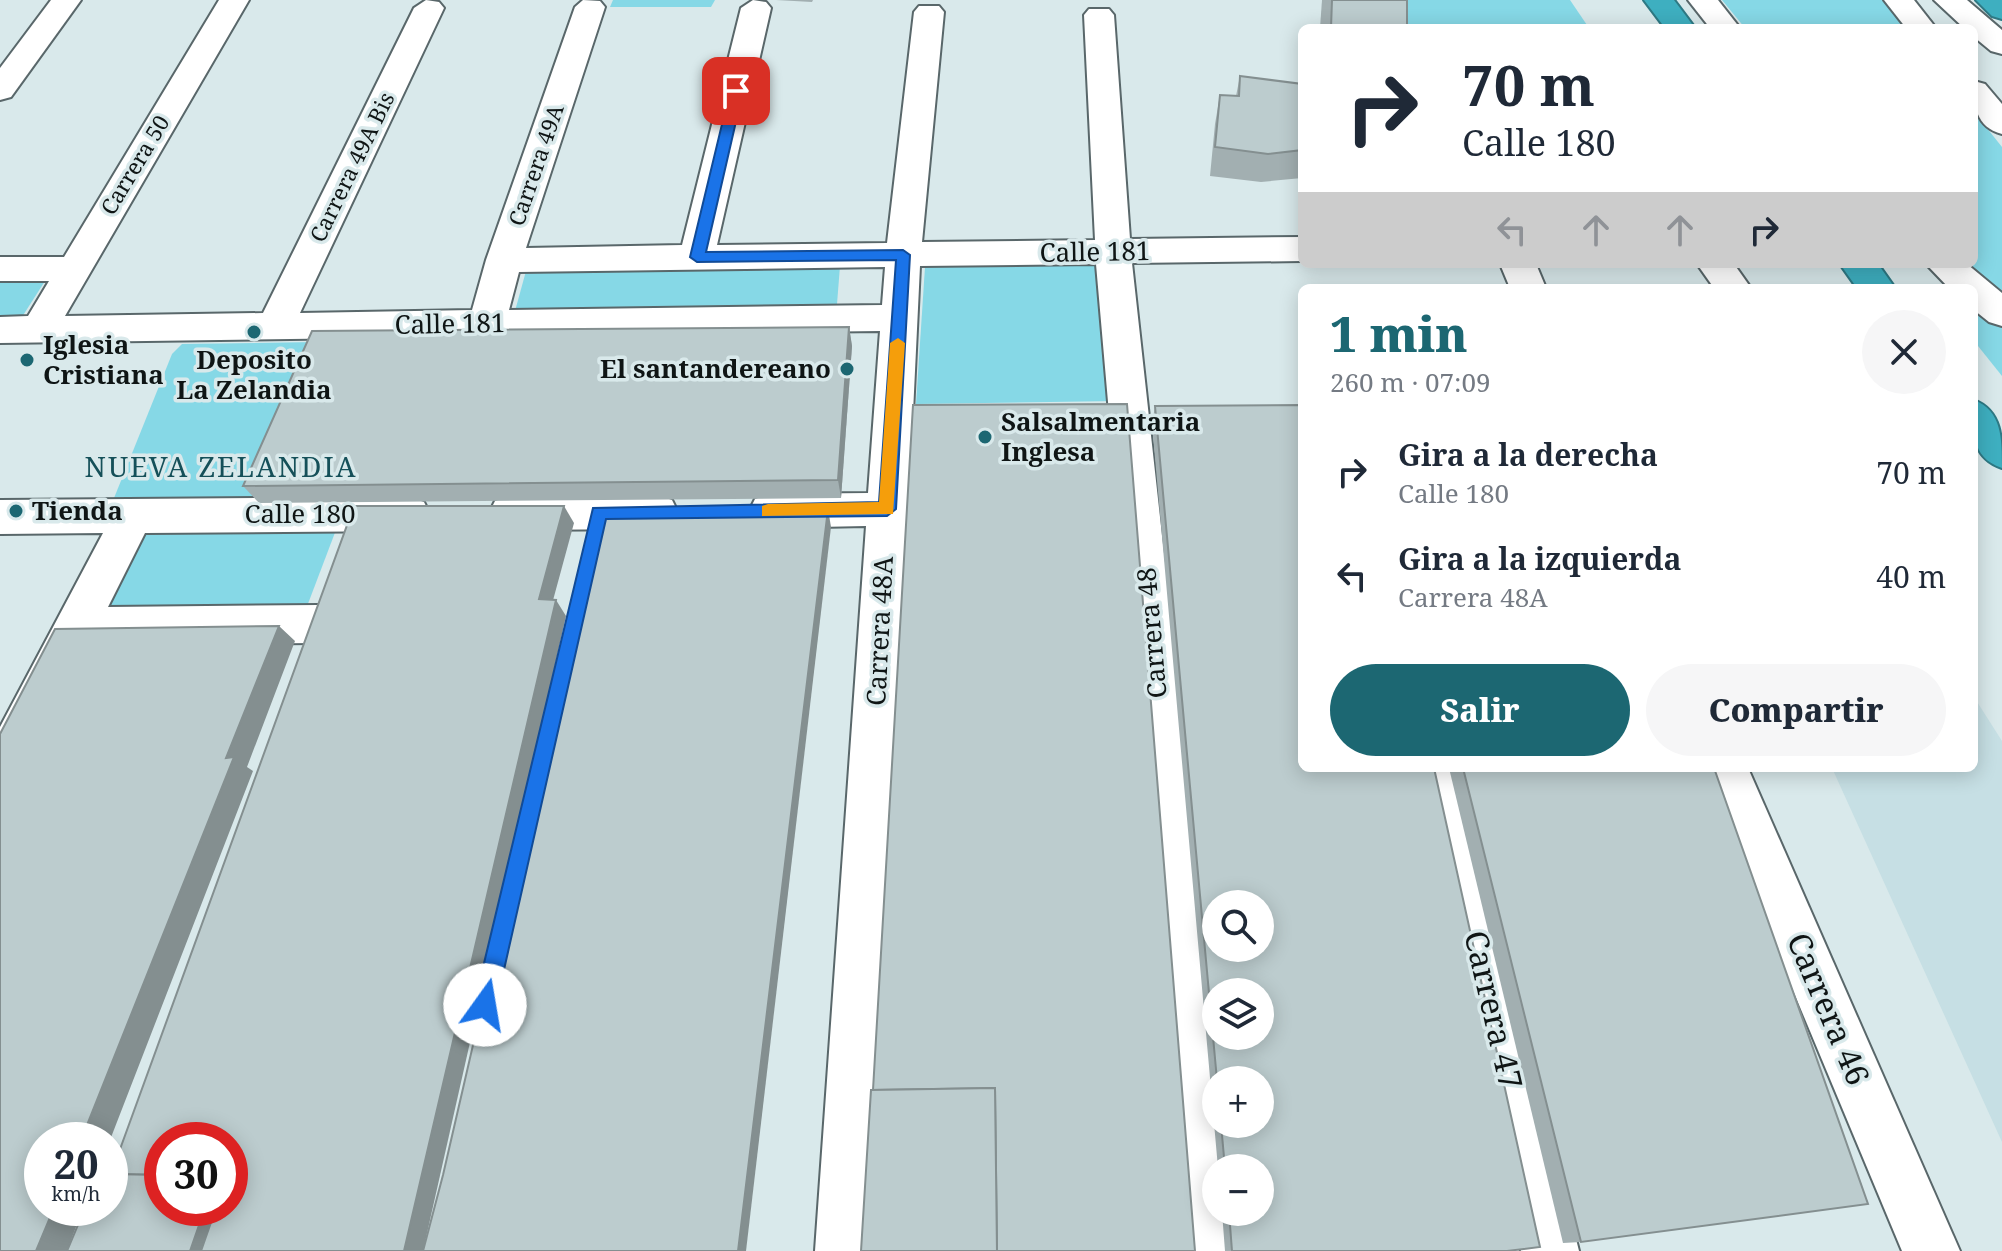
<!DOCTYPE html>
<html lang="es">
<meta charset="utf-8">
<style>
body{margin:0;font-family:"Noto Serif",serif;background:#f6f6f7;color:#1f2937;height:100vh;display:flex;flex-direction:column;font-size:30px;white-space:nowrap}
*{box-sizing:border-box;margin:0}
p{font-size:26px;color:#747a83}
.icon{flex:none;width:44px;height:44px;fill:none;stroke:currentColor;stroke-width:2;stroke-linecap:round;stroke-linejoin:round}
.map{position:relative;flex:1;overflow:hidden}
.details{position:absolute;left:1298px;top:284px;width:680px;height:488px;display:flex;flex-direction:column;background:#fff;border-radius:12px;box-shadow:0 4px 20px #0003}
.details>*{flex:none}
.guide{position:absolute;left:1298px;top:24px;width:680px;height:244px;border-radius:12px;box-shadow:0 4px 20px #0003;background:#fff;color:#1f2937;overflow:hidden}
.buttons{position:absolute;left:1202px;top:890px;display:grid;gap:16px}
.buttons a{display:grid;place-items:center;width:72px;height:72px;border-radius:50%;background:#fff;box-shadow:0 4px 20px #0003;font-size:40px}
.speed{position:absolute;left:24px;top:1122px;display:flex;gap:16px;font-size:40px;font-weight:700;text-align:center}
.speed>*{display:grid;place-content:center;width:104px;height:104px;border-radius:50%;background:#fff;box-shadow:0 4px 20px #0003;line-height:1}
.speed small{font-size:20px;font-weight:400}
.speed .limit{border:12px solid #d22;background:#fff;color:#111}
.pin{position:absolute;display:grid;place-items:center;width:68px;height:68px;color:#fff;margin:-34px;border-radius:16px;box-shadow:0 4px 12px #0006}
.me{position:absolute;width:88px;margin:-44px;rotate:13deg;stroke-linejoin:round;filter:drop-shadow(0 0 6px #0008)}
.turn{display:flex;align-items:center;gap:28px;height:168px;padding:0 32px;font-size:36px}
.turn .icon{width:104px;height:104px;stroke-width:2.5}
.turn b{display:block;font-size:56px;line-height:68px}
.lanes{display:flex;align-items:center;height:76px;padding:0 32px;background:#0003;justify-content:center;gap:40px;direction:ltr}
.lanes .off{opacity:.35}
.round{display:grid;place-items:center;flex:none;width:84px;height:84px;border-radius:42px;background:#f6f6f7}
.headline{display:flex;align-items:center;justify-content:space-between;height:136px;padding:0 32px}
h1{font-size:48px;font-weight:800;line-height:60px;color:#1c6772}
.primary-button{display:flex;gap:16px;margin-top:auto;padding:16px 32px}
.primary-button a{flex:1;height:92px;border-radius:48px;background:#1c6772;color:#fff;font-size:32px;font-weight:800;line-height:92px;text-align:center}
.primary-button a+a{background:#f6f6f7;color:#1f2937}
ul{padding:0;list-style:none}
li{display:flex;align-items:center;gap:24px;height:104px;padding:0 32px}
li div{flex:1}
li b{display:block;font-size:30px}
li em{font-style:normal}
.map>svg:first-child{display:block}
.built{fill:#c6dfe4}
.green{fill:#86d8e6}
.lines{fill:none;stroke-linecap:round;stroke-linejoin:round}
.minor-casing{stroke:#59676a;stroke-width:4}
.highway-casing{stroke:#2e7984;stroke-width:4}
.minor{fill:#fff;fill-rule:evenodd}
.highway{fill:#3eafc0;fill-rule:evenodd}
.wall{fill:#a2afb1;fill-rule:evenodd}
.shaded-wall{fill:#848f90}
.building{fill:#bcccce;stroke:#848f90;stroke-width:2;fill-rule:evenodd}
.route{fill:#1a73e8;stroke:#114b97;stroke-width:2}
.slow{fill:#f59e0b}
.poi-dot{fill:#1c6772;stroke:#d9e9eb;stroke-width:3}
.labels{text-anchor:middle;stroke-width:7;stroke-linejoin:round;paint-order:stroke}
.far-street-label{font-size:22px;fill:#0f1515;stroke:#d9e9eb}
.street-label{font-size:26px;fill:#0f1515;stroke:#d9e9eb}
.poi-label{font-size:26px;font-weight:bold;fill:#0f1515;stroke:#d9e9eb;text-anchor:start}
.neighbourhood-label{font-size:28px;letter-spacing:2px;fill:#155059;stroke:#d9e9eb}
.near-street-label{font-size:32px;fill:#0f1515;stroke:#d9e9eb}
</style>
<div class="map">
<svg width="2002" height="1251" viewBox="0 0 2002 1251">
<rect width="100%" height="100%" fill="#d9e9eb"/>
<path class="built" d="M1974 697 2002 741V1142L1832 768H1974Z"/>
<g class="green">
<path d="M613 0H715L711 7H610Z"/>
<path d="M1399 0H1570L1589 28H1402Z"/>
<path d="M1722 0H1884L1906 28H1745Z"/>
<path d="M1974 112 2002 147V291L1968 264H1974Z"/>
<path d="M1104 263 1117 401 916 404 925 267Z"/>
<path d="M840 266 837 304 515 311 526 271Z"/>
<path d="M0 281H45L22 317H0Z"/>
<path d="M1974 300 2002 325V376L1974 341Z"/>
<path d="M317 342 249 505 110 508 172 354 182 344Z"/>
<path d="M339 522 306 609 94 611 139 525Z"/>
</g>
<g class="lines">
<defs>
<g id="minor">
<path d="M51 0H81L11 97 0 100V68Z"/>
<path d="M219 0H249L65 316 263 313 414 8 426 0 439 2 444 8 300 313 472 310 486 260 575 7 583 0 600 1 605 7 526 248 682 245 741 8 753 0 766 2 771 8 717 245 887 243 914 12 919 6H939L944 12 922 242 1095 240 1084 15 1089 9H1109L1114 15 1130 239 1302 237V261L1132 263 1222 1080H1216V1124H1226L1231 1168H1216V1212H1236L1240 1251H1182L1096 264 920 266 873 1251H815L866 526 770 528 755 523 749 511 755 499 770 494 868 493 880 331 0 343V317L28 316 49 281H0V257H64ZM885 267 882 305 509 310 519 272Z"/>
<path d="M1688 0H1718L1740 28H1710Z"/>
<path d="M1884 0H1914L1936 28H1906Z"/>
<path d="M1934 0H1967L2002 30V54L1991 51 1974 37V28H1964Z"/>
<path d="M1974 81 1985 84 2002 104V134C1975 127 1974 105 1974 81Z"/>
<path d="M1500 264H1536L1546 288H1510Z"/>
<path d="M1697 264H1734L1751 288H1714Z"/>
<path d="M1926 264H1967L2002 293V326L1989 322 1974 310V288H1949Z"/>
<path d="M657 495 672 500 678 512 672 524 657 529 510 530 495 525 489 513 495 501 510 496Z"/>
<path d="M409 497 424 502 430 514 424 526 409 531 145 533 108 607 319 605 335 611 341 624 335 637 319 643 89 645 17 790 0 796V727L103 533 0 534V500Z"/>
<path d="M1412 768H1460L1579 1251H1521Z"/>
<path d="M1700 768H1748L1960 1251H1902Z"/>
</g>
<g id="highway">
<path d="M1644 0H1674L1695 28H1665Z"/>
<path d="M1976 0H2002V19L1992 16Z"/>
<path d="M1840 264H1878L1895 288H1857Z"/>
<path d="M1974 400C2002 411 2002 438 2002 468 1969 457 1974 429 1974 400Z"/>
</g>
</defs>
<use href="#minor" class="minor-casing"/>
<use href="#highway" class="highway-casing"/>
<use href="#minor" class="minor"/>
<use href="#highway" class="highway"/>
</g>
<g class="wall">
<path d="M776 0H813L812 2Z"/>
<path d="M1322 0H1407V28H1320Z"/>
<path d="M1240 76 1302 84V178L1261 182 1210 176 1215 124 1220 95 1236 96Z"/>
<path d="M849 327 852 346 841 498 259 503 243 486Z"/>
<path d="M1155 406 1507 1251H1225L1222 1212H1260V1168H1218L1152 424ZM1216 1080H1260V1124H1216Z"/>
<path d="M1449 768H1714L1581 1242 1563 1243Z"/>
</g>
<g class="shaded-wall">
<path d="M849 327 852 346 841 498 838 480Z"/>
<path d="M564 506 574 523 549 615 539 599Z"/>
<path d="M828 509 831 527 746 1251H738Z"/>
<path d="M556 600 566 616 423 1251H404Z"/>
<path d="M279 626 295 641 247 767 253 771 110 1140H81L226 758Z"/>
<path d="M54 1208H83L67 1251H36Z"/>
<path d="M205 1208H230L226 1251H190Z"/>
</g>
<g class="building">
<path d="M1332 0H1407V28H1331Z"/>
<path d="M1240 76 1302 84V150L1268 154 1215 147 1220 95 1239 96Z"/>
<path d="M849 327 838 480 243 486 312 331Z"/>
<path d="M1127 404 1195 1251H997L995 1088 873 1090 913 405Z"/>
<path d="M1302 405V768H1434L1540 1247 1507 1251H1232L1229 1212H1260V1168H1225L1221 1124H1260V1080H1217L1155 406ZM1216 904H1260V948H1216ZM1216 992H1260V1036H1216Z"/>
<path d="M354 506H564L539 599 556 600 404 1251H201L216 1208H230V1140H162V1175L111 1174Z"/>
<path d="M597 508 828 509 738 1251H423L443 1175Z"/>
<path d="M279 626 226 758 234 757 81 1140H42V1208H54L36 1251H0V734L55 629Z"/>
<path d="M1463 768H1714L1868 1204 1581 1242Z"/>
<path d="M995 1088 997 1251H861L871 1090Z"/>
<path d="M110 1174 162 1175V1208H205L190 1251H67L85 1208H110Z"/>
</g>
<path class="route" d="M736 87 743 91 706 252 903 250 910 255 896 509 887 516 606 519 496 1005 493 1013 485 1016 477 1013 474 1005 593 508 879 502 896 260 697 262 690 257 730 91Z"/>
<path class="slow" d="M898 338 905 343 893 514 762 516V506L768 504 879 502 890 343Z"/>
<g class="poi-dot">
<circle cx="254" cy="332" r="8"/>
<circle cx="27" cy="360" r="8"/>
<circle cx="847" cy="369" r="8"/>
<circle cx="985" cy="437" r="8"/>
<circle cx="16" cy="511" r="8"/>
</g>
<g class="labels">
<g class="far-street-label">
<text transform="translate(135 165) rotate(-59)" y="8">Carrera 50</text>
<text transform="translate(536 165) rotate(-71)" y="8">Carrera 49A</text>
<text transform="translate(352 167) rotate(-64)" y="8">Carrera 49A Bis</text>
</g>
<g class="street-label">
<text transform="translate(1095 252) rotate(-1)" y="9">Calle 181</text>
<text transform="translate(450 324) rotate(-1)" y="9">Calle 181</text>
<text x="300" y="523">Calle 180</text>
<text transform="translate(880 631) rotate(-87)" y="9">Carrera 48A</text>
<text transform="translate(1152 633) rotate(-95)" y="9">Carrera 48</text>
</g>
<g class="poi-label">
<text x="43" y="354">Iglesia<tspan x="43" dy="30">Cristiana</tspan></text>
<text x="254" y="369" text-anchor="middle">Deposito<tspan x="254" dy="30">La Zelandia</tspan></text>
<text x="831" y="378" text-anchor="end">El santandereano</text>
<text x="1001" y="431">Salsalmentaria<tspan x="1001" dy="30">Inglesa</tspan></text>
<text x="32" y="520">Tienda</text>
</g>
<g class="neighbourhood-label">
<text x="221" y="477">NUEVA ZELANDIA</text>
</g>
<g class="near-street-label">
<text transform="translate(1828 1009) rotate(67)" y="11">Carrera 46</text>
<text transform="translate(1493 1010) rotate(77)" y="11">Carrera 47</text>
</g>
</g>
</svg>
<div class="buttons">
<a><svg class="icon" aria-label="search" viewBox="0 0 24 24"><circle cx="10" cy="10" r="6"/><path d="M15 15l6 6"/></svg></a>
<a><svg class="icon" aria-label="layers" viewBox="0 0 24 24"><path d="M12 4l9 5-9 5-9-5zM3 14l9 5 9-5"/></svg></a>
<a>+</a>
<a>−</a>
</div>
<div class="speed"><div>20<small>km/h</small></div><div class="limit">30</div></div>
<div class="pin" style="left:736px;top:91px;background:#d93025"><svg class="icon" aria-label="arrive" viewBox="0 0 24 24"><path d="M6 21V4h12l-3 4 3 4H6"/></svg></div>
<svg class="me" style="left:485px;top:1005px" viewBox="-20 -20 40 40"><circle r="19" fill="#fff"/><path d="M0-13L10 11 0 6-10 11z" fill="#1a73e8"/></svg>
<div class="guide">
<div class="turn"><svg class="icon" aria-label="right" viewBox="0 0 24 24"><path d="M7 20v-9h11M14 6l5 5-5 5"/></svg><div><b>70 m</b>Calle 180</div></div>
<div class="lanes"><svg class="icon off" aria-label="left" viewBox="0 0 24 24"><path d="M17 20v-9H6M10 6l-5 5 5 5"/></svg><svg class="icon off" aria-label="ahead" viewBox="0 0 24 24"><path d="M12 20V5M6 11l6-6 6 6"/></svg><svg class="icon off" aria-label="ahead" viewBox="0 0 24 24"><path d="M12 20V5M6 11l6-6 6 6"/></svg><svg class="icon" aria-label="right" viewBox="0 0 24 24"><path d="M7 20v-9h11M14 6l5 5-5 5"/></svg></div>
</div>
<section class="details">
<div class="headline"><div><h1>1 min</h1><p>260 m · 07:09</p></div><a class="round"><svg class="icon" aria-label="close" viewBox="0 0 24 24"><path d="M6 6l12 12M18 6L6 18"/></svg></a></div>
<ul>
<li><svg class="icon" aria-label="right" viewBox="0 0 24 24"><path d="M7 20v-9h11M14 6l5 5-5 5"/></svg><div><b>Gira a la derecha</b><p>Calle 180</p></div><em>70 m</em></li>
<li><svg class="icon" aria-label="left" viewBox="0 0 24 24"><path d="M17 20v-9H6M10 6l-5 5 5 5"/></svg><div><b>Gira a la izquierda</b><p>Carrera 48A</p></div><em>40 m</em></li>
</ul>
<div class="primary-button"><a>Salir</a><a>Compartir</a></div>
</section>
</div>
